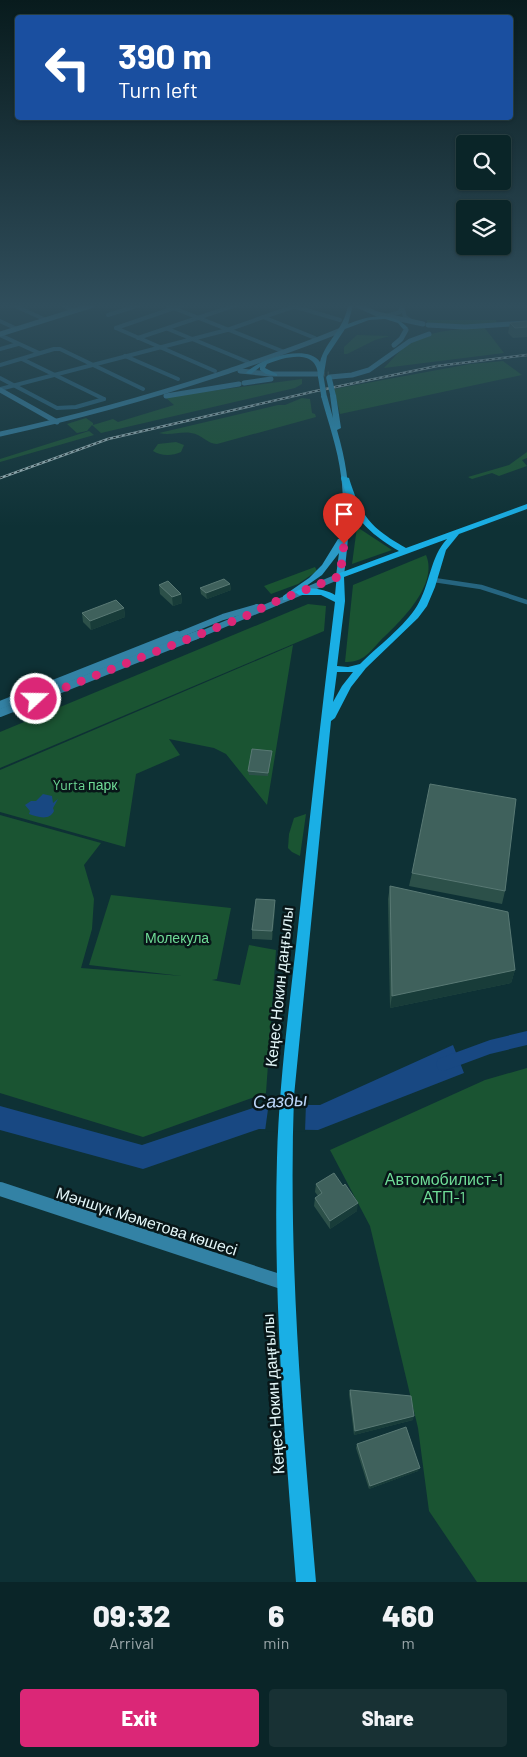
<!DOCTYPE html>
<meta charset="utf-8">
<style>
body{margin:0;font-family:Barlow,sans-serif;background:#183134;color:#f1f3f6;height:100vh;display:flex;flex-direction:column;font-size:19px;white-space:nowrap}
*{box-sizing:border-box;margin:0}
p{font-size:16px;color:#99a5a8}
.icon{flex:none;width:28px;height:28px;fill:none;stroke:currentColor;stroke-width:2;stroke-linecap:round;stroke-linejoin:round}
.map{position:relative;height:1582px;overflow:hidden}
.details{display:flex;flex-direction:column;background:#0a2528;flex:1}
.details>*{flex:none}
.top-card{position:absolute;left:15px;top:15px;width:498px;height:105px;border-radius:5px;box-shadow:0 1px 4px #0004,0 0 0 1px #2a4245;background:#1a4fa0;color:#fff;overflow:hidden}
.fabs{position:absolute;left:456px;top:135px;display:grid;gap:10px}
.fabs a{display:grid;place-items:center;width:55px;height:55px;border-radius:5px;background:#0a2528;box-shadow:0 1px 4px #0004,0 0 0 1px #2a4245;font-size:25px}
.pin{position:absolute;display:grid;place-items:center;width:42px;height:42px;color:#fff;margin:-51px -21px;border-radius:50% 50% 50% 0;rotate:-45deg;box-shadow:0 0 5px #0007}
.pin .icon{rotate:45deg}
.me{position:absolute;width:55px;margin:-28px;rotate:69deg;stroke-linejoin:round;filter:drop-shadow(0 0 4px #0008)}
.turn{display:flex;align-items:center;gap:18px;height:105px;padding:0 20px;font-size:22px}
.turn .icon{width:65px;height:65px;stroke-width:2.5}
.turn b{display:block;font-size:35px;line-height:42px}
.eta{display:flex;justify-content:space-evenly;align-items:center;height:85px;text-align:center}
.eta b{font-size:30px;font-weight:800;line-height:35px}
.primary-button{display:flex;gap:10px;margin-top:auto;padding:10px 20px}
.primary-button a{flex:1;height:58px;border-radius:5px;background:#db2777;color:#fff;font-size:20px;font-weight:800;line-height:58px;text-align:center}
.primary-button a+a{background:#183134;color:#f1f3f6}
.map>svg:first-child{display:block}
.green{fill:#1a5432}
.water{fill:#184882}
.pier{fill:#0e3135}
.lines{fill:none;stroke-linecap:round;stroke-linejoin:round}
.river{fill:#184882;fill-rule:evenodd}
.secondary-tunnel{stroke:#2e4f52;stroke-width:5;stroke-dasharray:5 2.5;stroke-linecap:butt}
.street-far1{stroke:#266580;stroke-width:4}
.street{stroke:#266580;stroke-width:4.5}
.secondary-far3{stroke:#3382a5;stroke-width:5}
.secondary-far2{stroke:#3382a5;stroke-width:6}
.secondary-far1{stroke:#3382a5;stroke-width:8}
.secondary{stroke:#3382a5;stroke-width:14}
.primary{fill:#2b9ac7;fill-rule:evenodd}
.highway{fill:#1aafe5;fill-rule:evenodd}
.rail-casing{stroke:#a6bec1;stroke-width:2.5}
.rail{stroke:#081618;stroke-width:1;stroke-dasharray:3;stroke-linecap:butt}
.primary-bridge{stroke:#2b9ac7;stroke-width:5.5}
.wall{fill:#2c5049}
.shaded-wall{fill:#183c39}
.building{fill:#3f615c;stroke:#597974}
.route{stroke:#db2777;stroke-width:9;stroke-dasharray:0 16.2}
.labels{text-anchor:middle;stroke-width:5;stroke-linejoin:round;paint-order:stroke}
.park-label{font-size:14px;fill:#6fdc97;stroke:#081618}
.near-street-label{font-size:16px;fill:#e3f6f8;stroke:#081618}
.near-park-label{font-size:16px;fill:#6fdc97;stroke:#081618}
.near-water-label{font-size:18px;font-style:italic;fill:#bcd6f9;stroke:#081618}
</style>
<div class="map">
<svg width="527" height="1582" viewBox="0 0 527 1582">
<rect width="100%" height="100%" fill="#0e3135"/>
<g class="green">
<path d="M427 320H496L497 324 456 326 427 323Z"/>
<path d="M484 327 504 353 384 368C391 361 398 352 406 346 427 330 459 329 484 327Z"/>
<path d="M357 335 390 336 375 340 347 354H344V347Z"/>
<path d="M503 361 522 375 340 414 334 389 470 364Z"/>
<path d="M302 379V384L295 388 101 433 92 425 87 431 77 433 67 424 86 418 93 423V425L113 419 118 422 174 405 165 397Z"/>
<path d="M302 398 310 399 312 413 315 414 316 417 217 444C207 444 202 434 191 433 181 431 170 436 159 433L278 405H285Z"/>
<path d="M89 431 94 435 0 462V459Z"/>
<path d="M176 442 184 445 181 452C172 456 161 456 153 451L158 444Z"/>
<path d="M527 452V458L522 460 527 466 499 476 492 473 472 479 468 477 509 465Z"/>
<path d="M357 527 392 550 352 564Z"/>
<path d="M426 555C439 585 400 622 381 640 375 646 370 653 364 657 358 661 352 662 345 662L353 585Z"/>
<path d="M315 567 317 571 298 584 271 594 264 586Z"/>
<path d="M308 604 326 606 324 631 0 768V732Z"/>
<path d="M293 645 267 805 226 754 214 748 169 739 180 755 136 774 125 847 0 812V770Z"/>
<path d="M306 814 300 856 292 852 288 848 289 834 294 818Z"/>
<path d="M0 815 101 843 84 865 94 899 92 929 81 968 182 976 89 965 111 895 231 908 217 979 212 980 240 985 249 945 276 950 266 1093 143 1137 0 1093Z"/>
<path d="M527 1068V1582H477L429 1511 418 1428 370 1226 330 1150 485 1080Z"/>
</g>
<g class="water">
<path d="M43 794 52 796 53 803 58 799 53 808 54 811C49 821 38 817 29 814L30 811 25 805 31 801H36Z"/>
<path d="M453 1045 464 1073 318 1130 259 1129 143 1169 0 1130V1106L142 1145 262 1105H320Z"/>
</g>
<path class="pier" d="M269 1102 306 1103 305 1132 265 1131Z"/>
<g class="lines">
<path class="river" d="M527 1031V1045L490 1054 444 1071 438 1069 436 1064 438 1059 490 1040Z"/>
<path class="secondary-tunnel" d="M320 374H329"/>
<g class="street-far1">
<path d="M13 305 46 320"/>
<path d="M62 305 75 311"/>
<path d="M166 305 282 351"/>
<path d="M402 305 405 317 413 322"/>
<path d="M293 306 340 320"/>
<path d="M108 315 139 305"/>
<path d="M386 316 400 312 402 307"/>
<path d="M263 317 315 338"/>
<path d="M0 321 17 329"/>
<path d="M116 328 215 371"/>
<path d="M116 328 183 305"/>
<path d="M168 329 248 362"/>
<path d="M0 335 39 353"/>
<path d="M138 338 236 305"/>
<path d="M0 349 18 344"/>
<path d="M125 356 178 379"/>
<path d="M22 359 104 399"/>
<path d="M0 365 54 349H60L143 389"/>
<path d="M0 378 57 408 76 407 104 399"/>
<path d="M0 389 227 330 298 305"/>
</g>
<path class="street" d="M434 580 481 587 527 602"/>
<g class="secondary-far3">
<path d="M357 305 377 314 423 324"/>
<path d="M428 325 465 327 527 323"/>
<path d="M0 334 93 305"/>
<path d="M394 345 401 339 406 330"/>
<path d="M240 371 270 374H320"/>
<path d="M330 377 352 375 369 370 410 341 429 334"/>
<path d="M244 383 271 379"/>
<path d="M0 390 57 422"/>
<path d="M166 396 239 384"/>
<path d="M0 434C75 418 147 398 220 374 261 360 301 347 341 330"/>
</g>
<g class="secondary-far2">
<path d="M174 637 223 617 257 607"/>
<path d="M194 637 340 576"/>
</g>
<g class="secondary-far1">
<path d="M0 705 177 635"/>
<path d="M0 713 197 635"/>
</g>
<path class="secondary" d="M0 1189 285 1283"/>
<g class="primary">
<path d="M348 305H353L348 324C368 316 392 310 408 328L403 329 398 323 385 319 369 320 345 329 327 356 323 379 318 378C319 348 286 356 267 364L265 368 277 374V376L266 374 260 370V367L251 374 246 373C258 359 307 343 320 362 326 340 344 330 348 305Z"/>
<path d="M333 393 336 395 341 428 337 430C353 485 351 520 344 576L340 578 336 576 339 553 322 575 286 600H283V596L309 578 322 565 338 539H341C343 518 344 497 341 476 338 449 328 422 321 396L324 394 327 396 333 418 330 395Z"/>
</g>
<path class="highway" d="M342 476 349 478C361 517 371 528 406 548L527 504V509L459 534 446 550 435 587 427 606 418 618 366 668 351 687 335 718 331 721 294 1096C288 1259 302 1420 316 1582H296C285 1441 273 1299 277 1158 279 1087 288 1016 296 946 308 831 321 717 335 602L321 595H299L295 592C305 585 325 589 335 595L337 574 399 551C365 531 352 516 341 478ZM447 539C430 557 430 585 417 606 406 625 376 648 360 664L348 667 337 666 345 601 344 577ZM337 672H353L342 686 333 702Z"/>
<defs>
<path id="rail" d="M0 478 108 439 316 391 437 366 527 355"/>
</defs>
<use href="#rail" class="rail-casing"/>
<use href="#rail" class="rail"/>
<g class="primary-bridge">
<path d="M321 378 324 396"/>
<path d="M329 378 333 395"/>
</g>
</g>
<g class="wall">
<path d="M527 321V337L513 338 508 333 510 323Z"/>
<path d="M230 584 231 590 207 599 201 594 200 588Z"/>
<path d="M159 585 181 594 182 603 173 606 160 594Z"/>
<path d="M124 608 125 617 91 630 83 622 82 613Z"/>
<path d="M272 751 268 776 249 775 248 771Z"/>
<path d="M412 873 505 891 502 904 409 886Z"/>
<path d="M390 886 515 970 511 983 390 1008 388 899Z"/>
<path d="M275 909 272 940 252 939V930Z"/>
<path d="M316 1184 357 1211 330 1229 314 1206 315 1198 318 1196 315 1192Z"/>
<path d="M350 1390 413 1420 354 1435 349 1394Z"/>
<path d="M357 1444 418 1471 369 1489 356 1448Z"/>
</g>
<g class="shaded-wall">
<path d="M230 584 231 590 207 599 206 593Z"/>
<path d="M181 594 182 603 173 606 172 597Z"/>
<path d="M124 608 125 617 91 630 90 621Z"/>
<path d="M275 900V909L272 940V931Z"/>
<path d="M515 970 511 983 390 1008 392 996Z"/>
<path d="M358 1203 357 1211 330 1229V1221Z"/>
<path d="M414 1416 413 1420 354 1435 355 1431Z"/>
<path d="M420 1468 418 1471 369 1489 370 1486Z"/>
</g>
<g class="building">
<path d="M527 321V327L515 328 510 323Z"/>
<path d="M224 579 230 584 206 593 200 588Z"/>
<path d="M168 581 181 594 172 597 159 585Z"/>
<path d="M116 600 124 608 90 621 82 613Z"/>
<path d="M252 749 272 751 268 773 248 771Z"/>
<path d="M430 784 516 799 505 891 412 873Z"/>
<path d="M390 886 508 912 515 970 392 996Z"/>
<path d="M256 899 275 900 272 931 252 930Z"/>
<path d="M334 1173 343 1186 345 1184 358 1203 330 1221 315 1198 322 1193 316 1184Z"/>
<path d="M350 1390 411 1396 414 1416 355 1431Z"/>
<path d="M406 1427 420 1468 370 1486 357 1444Z"/>
</g>
<linearGradient id="sky" x2="0" y2="1"><stop stop-color="#081b1d"/><stop offset="0.58" stop-color="#304e5c"/><stop offset="1" stop-color="#304e5c" stop-opacity="0"/></linearGradient>
<rect width="527" height="527" fill="url(#sky)"/>
<g class="lines">
<path class="route" d="M36 699 246 616 272 603 340 576 344 544"/>
</g>
<g class="labels">
<g class="park-label">
<text x="85" y="790">Yurta парк</text>
<text x="177" y="943">Молекула</text>
</g>
<g class="near-street-label">
<text transform="translate(279 987) rotate(-84)" y="6">Кеңес Нокин даңғылы</text>
<text transform="translate(147 1221) rotate(18)" y="6">Мәншүк Мәметова көшесі</text>
<text transform="translate(273 1394) rotate(-94)" y="6">Кеңес Нокин даңғылы</text>
</g>
<g class="near-park-label">
<text x="444" y="1185">Автомобилист-1<tspan x="444" dy="18">АТП-1</tspan></text>
</g>
<g class="near-water-label">
<text transform="translate(280 1101) rotate(-3)" y="6">Сазды</text>
</g>
</g>
</svg>
<div class="fabs">
<a><svg class="icon" aria-label="search" viewBox="0 0 24 24"><circle cx="10" cy="10" r="6"/><path d="M15 15l6 6"/></svg></a>
<a><svg class="icon" aria-label="layers" viewBox="0 0 24 24"><path d="M12 4l9 5-9 5-9-5zM3 14l9 5 9-5"/></svg></a>
</div>
<div class="pin" style="left:344px;top:544px;background:#d93025"><svg class="icon" aria-label="arrive" viewBox="0 0 24 24"><path d="M6 21V4h12l-3 4 3 4H6"/></svg></div>
<svg class="me" style="left:36px;top:699px" viewBox="-20 -20 40 40"><circle r="17" fill="#db2777" stroke="#fff" stroke-width="3"/><path d="M0-11L8 9 0 5-8 9z" fill="#fff"/></svg>
<div class="top-card">
<div class="turn"><svg class="icon" aria-label="left" viewBox="0 0 24 24"><path d="M17 20v-9H6M10 6l-5 5 5 5"/></svg><div><b>390 m</b>Turn left</div></div>
</div>
</div>
<section class="details">
<div class="eta">
<div><b>09:32</b><p>Arrival</p></div>
<div><b>6</b><p>min</p></div>
<div><b>460</b><p>m</p></div>
</div>
<div class="primary-button"><a>Exit</a><a>Share</a></div>
</section>
